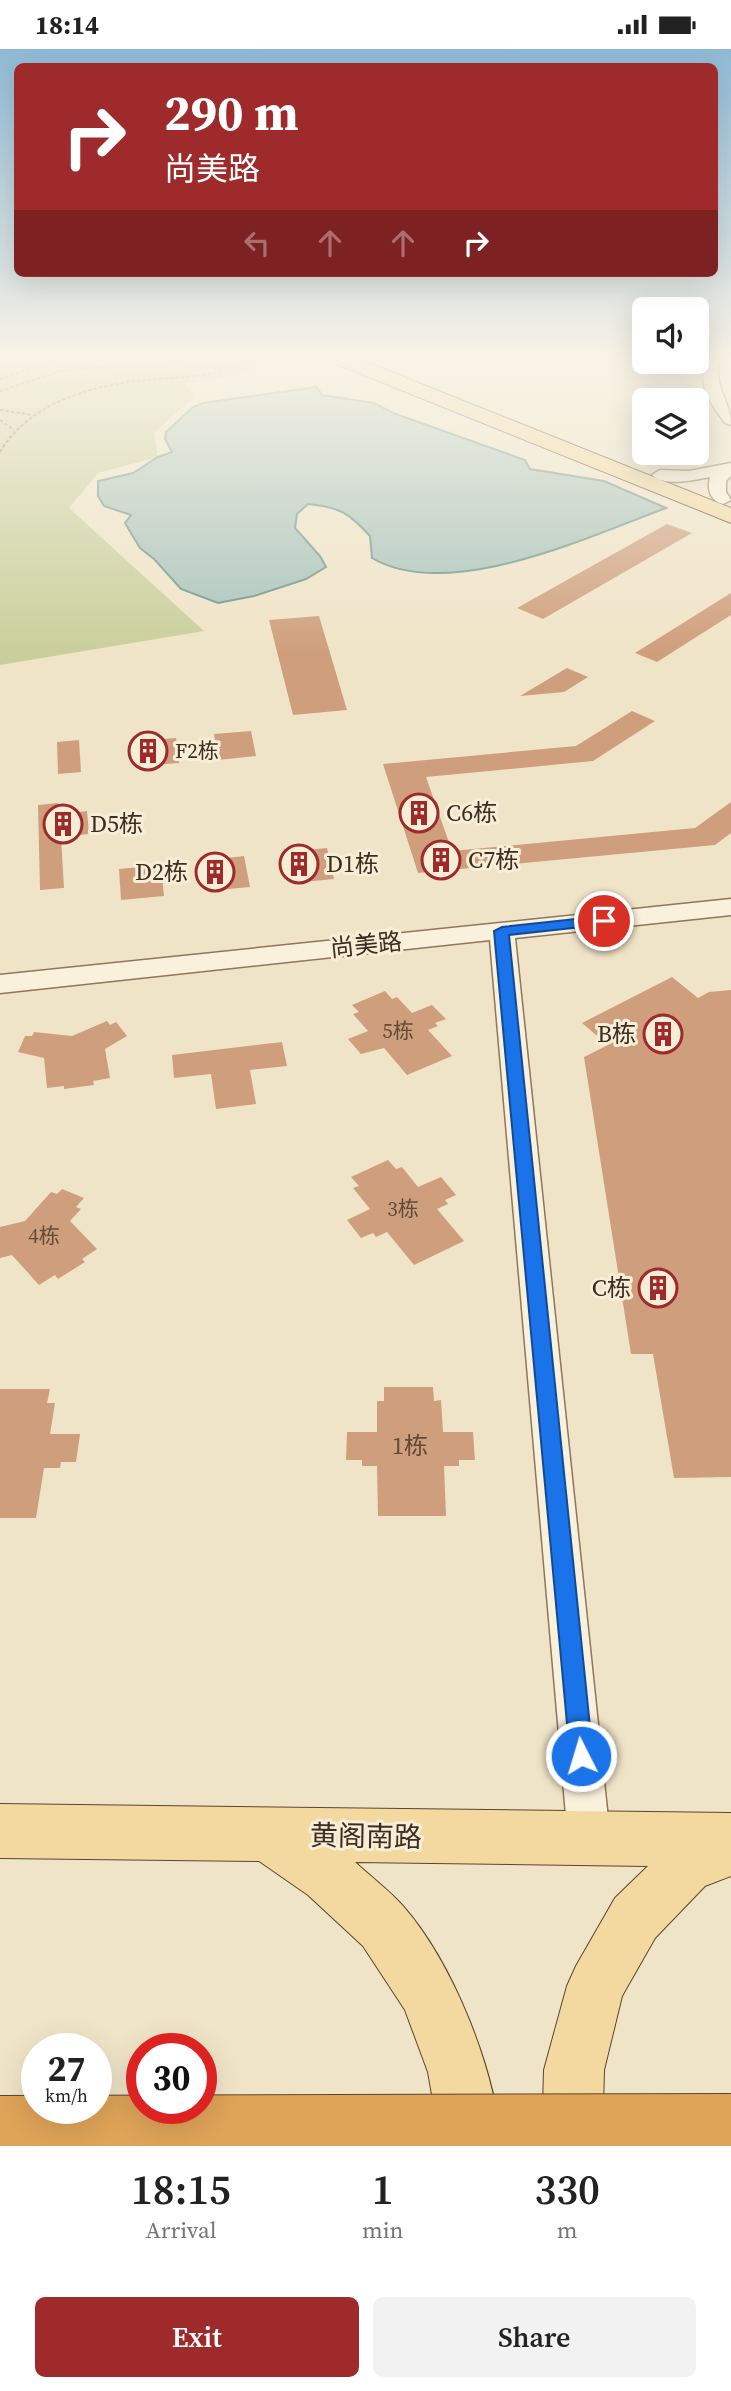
<!DOCTYPE html>
<meta charset="utf-8">
<style>
body{margin:0;font-family:"Source Serif 4","Noto Sans SC",serif;background:#f2f2f2;color:#222;height:100vh;display:flex;flex-direction:column;font-size:26px;white-space:nowrap}
*{box-sizing:border-box;margin:0}
p{font-size:23px;color:#767676}
.icon{flex:none;width:38px;height:38px;fill:none;stroke:currentColor;stroke-width:2;stroke-linecap:round;stroke-linejoin:round}
.map{position:relative;height:2097px;overflow:hidden}
.sheet{display:flex;flex-direction:column;background:#fff;flex:1}
.sheet>*{flex:none}
.hud{position:absolute;left:14px;top:14px;width:704px;height:214px;border-radius:10px;box-shadow:0 7px 28px #0002;background:#9e2a2b;color:#fff;overflow:hidden}
.buttons{position:absolute;left:632px;top:248px;display:grid;gap:14px}
.buttons a{display:grid;place-items:center;width:77px;height:77px;border-radius:10px;background:#fff;box-shadow:0 7px 28px #0002;font-size:35px}
.speed{position:absolute;left:21px;top:1984px;display:flex;gap:14px;font-size:35px;font-weight:700;text-align:center}
.speed>*{display:grid;place-content:center;width:91px;height:91px;border-radius:50%;background:#fff;box-shadow:0 7px 28px #0002;line-height:1}
.speed small{font-size:18px;font-weight:400}
.speed .limit{border:10px solid #d22;background:#fff;color:#111}
.pin{position:absolute;display:grid;place-items:center;width:60px;height:60px;color:#fff;margin:-30px;border:4px solid #fff;border-radius:50%;box-shadow:0 2px 7px #0007}
.me{position:absolute;width:77px;margin:-38px;rotate:355deg;stroke-linejoin:round;filter:drop-shadow(0 0 5px #0008)}
.turn{display:flex;align-items:center;gap:24px;height:147px;padding:0 35px;font-size:32px}
.turn .icon{width:91px;height:91px;stroke-width:2.5}
.turn b{display:block;font-size:49px;line-height:60px}
.lanes{display:flex;align-items:center;height:66px;padding:0 35px;background:#0003;justify-content:center;gap:35px;direction:ltr}
.lanes .off{opacity:.35}
.eta{display:flex;justify-content:space-evenly;align-items:center;height:119px;text-align:center}
.eta b{font-size:42px;font-weight:600;line-height:49px}
.cta{display:flex;gap:14px;margin-top:auto;padding:14px 35px}
.cta a{flex:1;height:80px;border-radius:10px;background:#9e2a2b;color:#fff;font-size:28px;font-weight:600;line-height:80px;text-align:center}
.cta a+a{background:#f2f2f2;color:#222}
.status{display:flex;justify-content:space-between;align-items:center;height:49px;padding:0 35px;background:#fff;direction:ltr}
.status svg{height:19px;fill:currentColor}
.map>svg:first-child{display:block}
.green{fill:#c9cf9b}
.water{fill:#a9c4bc;stroke:#6f938a;stroke-width:2}
.building{fill:#cf9f7d}
.lines{fill:none;stroke-linecap:round;stroke-linejoin:round}
.minor-casing{stroke:#8d765c;stroke-width:3}
.major-casing{stroke:#5b4430;stroke-width:2}
.path{stroke:#8d765c;stroke-width:2;stroke-dasharray:3.5 2;stroke-linecap:butt}
.minor{fill:#faf1dc;fill-rule:evenodd}
.major{fill:#f3d9a0;fill-rule:evenodd}
.highway-bridge-casing{stroke:#5b4430;stroke-width:60;stroke-linecap:butt}
.highway-bridge{stroke:#e0a458;stroke-width:58}
.route{fill:#1a73e8;stroke:#114b97;stroke-width:2}
.labels{text-anchor:middle;stroke-width:6;stroke-linejoin:round;paint-order:stroke}
.far-poi-label{font-size:21px;fill:#3d2e20;stroke:#f7eed8;text-anchor:start}
.number-label{font-size:21px;fill:#624a37}
.poi-label{font-size:24px;fill:#3d2e20;stroke:#f7eed8;text-anchor:start}
.street-label{font-size:24px;fill:#3d2e20;stroke:#f7eed8}
.near-number-label{font-size:24px;fill:#624a37}
.near-street-label{font-size:28px;fill:#3d2e20;stroke:#f7eed8}
</style>
<div class="status"><b>18:14</b><svg viewBox="0 0 49 12"><path d="M0 12V9h3v3zM5 12V6h3v6zM10 12V3h3v9zM15 12V0h3v12zM26 1h20v11H26zM47 4h2v5h-2z"/></svg></div>
<div class="map">
<svg width="731" height="2097" viewBox="0 0 731 2097">
<rect width="100%" height="100%" fill="#f0e4c8"/>
<path class="green" d="M0 310H270L237 326 186 334 194 348 154 384 158 408 98 424 69 459 204 582 0 616Z"/>
<path class="water" d="M317 338 322 346 374 354 393 364 525 411 530 420 604 432 666 459C590 487 448 554 372 509L370 487C349 464 340 458 308 455L297 465 295 479 320 507 326 518 306 530 254 547 218 554 181 540 154 510 140 499 125 474 131 466 104 457 98 447V432L133 424 158 408 172 403 165 390 166 383 193 358 203 354Z"/>
<g class="building">
<path d="M667 475 692 484 543 570 517 559Z"/>
<path d="M731 544V566L657 613 635 604Z"/>
<path d="M319 567 347 661 293 666 269 571Z"/>
<path d="M567 619 588 628 564 643 520 647Z"/>
<path d="M632 662 655 672 593 712 426 728 452 802 695 779 731 753V784L715 796 418 824 383 715 576 697Z"/>
<path d="M251 682 256 707 218 711 214 685Z"/>
<path d="M176 689 179 714 140 717 138 692Z"/>
<path d="M79 691 81 723 58 725 57 693Z"/>
<path d="M58 754 59 765 87 762 89 785 61 788 64 839 40 841 38 756Z"/>
<path d="M327 799 334 830 293 834 286 803Z"/>
<path d="M244 807 250 838 208 842 203 812Z"/>
<path d="M161 816 164 847 121 851 119 820Z"/>
<path d="M672 928 698 949 709 943 731 941V1428L674 1429 653 1305H631L584 1008 608 996 582 974Z"/>
<path d="M385 942 392 950 397 948 412 964 432 956 446 970 435 974 438 977 428 981 452 1007 407 1026 384 999 361 1005 348 990 368 982 353 965 359 963 352 956Z"/>
<path d="M107 972 110 976 116 973 127 987 105 1000 110 1029 93 1032 94 1036 64 1040V1037L47 1039 44 1009 18 1003 25 987H32L34 983 72 987Z"/>
<path d="M282 993 287 1017 250 1021 256 1055 216 1060 211 1025 174 1029 172 1006Z"/>
<path d="M388 1111 396 1120 402 1118 418 1138 441 1128 456 1146 445 1151 448 1155 437 1160 464 1192 414 1216 387 1183 376 1188 373 1184 361 1189 347 1171 370 1160 353 1139 359 1137 351 1128Z"/>
<path d="M62 1140 84 1149 76 1158 81 1160 70 1172 97 1200 82 1210 85 1213 58 1230 55 1226 39 1236 12 1206 0 1209V1178L25 1172 51 1143 57 1145Z"/>
<path d="M384 1338H433L434 1352 441 1351 443 1383H473L475 1411H459V1417H444L446 1467H378L377 1417H362V1411H346L347 1383H377V1352H384Z"/>
<path d="M0 1340H50L47 1354H55L50 1385H80L76 1413H61L60 1419H44L36 1469H0Z"/>
</g>
<g class="lines">
<defs>
<g id="minor">
<path d="M706 310H720C712 337 731 351 731 376L725 374C710 354 697 336 706 310Z"/>
<path d="M731 414V427L726 432V443L731 451 723 455C710 452 707 440 710 428 694 431 664 438 652 426L660 421 689 422Z"/>
<path d="M731 850V866L515 889 610 1789 604 1804 589 1810 574 1804 568 1789 490 891 0 944V926Z"/>
</g>
<g id="major">
<path d="M332 310H359L731 459V474L334 314Z"/>
<path d="M0 1755 731 1764V1827L705 1837 655 1889 622 1947 604 2021 602 2097H542L544 2021 567 1937 576 1917 615 1849 648 1817 355 1813C371 1828 389 1841 403 1857 453 1914 496 2022 501 2097H441L428 2023 405 1961 363 1897 308 1846 259 1812 0 1809Z"/>
</g>
</defs>
<use href="#minor" class="minor-casing"/>
<use href="#major" class="major-casing"/>
<g class="path">
<path d="M231 310 246 312"/>
<path d="M168 312 225 321"/>
<path d="M0 330 60 310"/>
<path d="M0 342 64 321 164 315 169 310"/>
<path d="M0 361 33 366"/>
<path d="M0 371 14 381"/>
<path d="M0 403C29 354 90 337 144 331 181 327 216 331 248 310"/>
</g>
<use href="#minor" class="minor"/>
<use href="#major" class="major"/>
<defs>
<path id="highway-bridge" d="M0 2076 731 2074"/>
</defs>
<use href="#highway-bridge" class="highway-bridge-casing"/>
<use href="#highway-bridge" class="highway-bridge"/>
</g>
<linearGradient id="sky" x2="0" y2="1"><stop stop-color="#8fbad6"/><stop offset="0.51" stop-color="#f8f3e6"/><stop offset="1" stop-color="#f8f3e6" stop-opacity="0"/></linearGradient>
<rect width="731" height="604" fill="url(#sky)"/>
<path class="route" d="M604 867 611 872 609 875 509 886 593 1707 589 1715 581 1718 573 1715 570 1707 494 882 502 878Z"/>
<defs>
<symbol id="building-ring" viewBox="-11 -11 22 22"><circle r="9.5" fill="#f7eed8" stroke="#9e2a2b" stroke-width="1.5"/><path d="M-4-6H4V6H1V3H-1V6H-4ZM-2.5-4.3h1.7v1.8h-1.7ZM.8-4.3h1.7v1.8H.8ZM-2.5-1h1.7V.8h-1.7ZM.8-1h1.7V.8H.8Z" fill="#9e2a2b"/></symbol>
</defs>
<g fill-rule="evenodd">
<use href="#building-ring" x="126" y="680" width="44" height="44"/>
<use href="#building-ring" x="397" y="742" width="44" height="44"/>
<use href="#building-ring" x="41" y="753" width="44" height="44"/>
<use href="#building-ring" x="419" y="789" width="44" height="44"/>
<use href="#building-ring" x="277" y="793" width="44" height="44"/>
<use href="#building-ring" x="193" y="801" width="44" height="44"/>
<use href="#building-ring" x="641" y="963" width="44" height="44"/>
<use href="#building-ring" x="636" y="1217" width="44" height="44"/>
</g>
<g class="labels">
<g class="far-poi-label">
<text x="175" y="709">F2栋</text>
</g>
<g class="number-label">
<text x="398" y="989">5栋</text>
<text x="403" y="1167">3栋</text>
<text x="44" y="1194">4栋</text>
</g>
<g class="poi-label">
<text x="446" y="772">C6栋</text>
<text x="90" y="783">D5栋</text>
<text x="468" y="819">C7栋</text>
<text x="326" y="823">D1栋</text>
<text x="188" y="831" text-anchor="end">D2栋</text>
<text x="636" y="993" text-anchor="end">B栋</text>
<text x="631" y="1247" text-anchor="end">C栋</text>
</g>
<g class="street-label">
<text transform="translate(366 896) rotate(-6)" y="8">尚美路</text>
</g>
<g class="near-number-label">
<text x="410" y="1405">1栋</text>
</g>
<g class="near-street-label">
<text transform="translate(366 1787) rotate(1)" y="10">黄阁南路</text>
</g>
</g>
</svg>
<div class="buttons">
<a><svg class="icon" aria-label="sound" viewBox="0 0 24 24"><path d="M4 9h4l5-4v14l-5-4H4zM17 9q2 3 0 6"/></svg></a>
<a><svg class="icon" aria-label="layers" viewBox="0 0 24 24"><path d="M12 4l9 5-9 5-9-5zM3 14l9 5 9-5"/></svg></a>
</div>
<div class="speed"><div>27<small>km/h</small></div><div class="limit">30</div></div>
<div class="pin" style="left:604px;top:872px;background:#d93025"><svg class="icon" aria-label="arrive" viewBox="0 0 24 24"><path d="M6 21V4h12l-3 4 3 4H6"/></svg></div>
<svg class="me" style="left:581px;top:1707px" viewBox="-20 -20 40 40"><circle r="17" fill="#1a73e8" stroke="#fff" stroke-width="3"/><path d="M0-11L8 9 0 5-8 9z" fill="#fff"/></svg>
<div class="hud">
<div class="turn"><svg class="icon" aria-label="right" viewBox="0 0 24 24"><path d="M7 20v-9h11M14 6l5 5-5 5"/></svg><div><b>290 m</b>尚美路</div></div>
<div class="lanes"><svg class="icon off" aria-label="left" viewBox="0 0 24 24"><path d="M17 20v-9H6M10 6l-5 5 5 5"/></svg><svg class="icon off" aria-label="ahead" viewBox="0 0 24 24"><path d="M12 20V5M6 11l6-6 6 6"/></svg><svg class="icon off" aria-label="ahead" viewBox="0 0 24 24"><path d="M12 20V5M6 11l6-6 6 6"/></svg><svg class="icon" aria-label="right" viewBox="0 0 24 24"><path d="M7 20v-9h11M14 6l5 5-5 5"/></svg></div>
</div>
</div>
<section class="sheet">
<div class="eta">
<div><b>18:15</b><p>Arrival</p></div>
<div><b>1</b><p>min</p></div>
<div><b>330</b><p>m</p></div>
</div>
<div class="cta"><a>Exit</a><a>Share</a></div>
</section>
